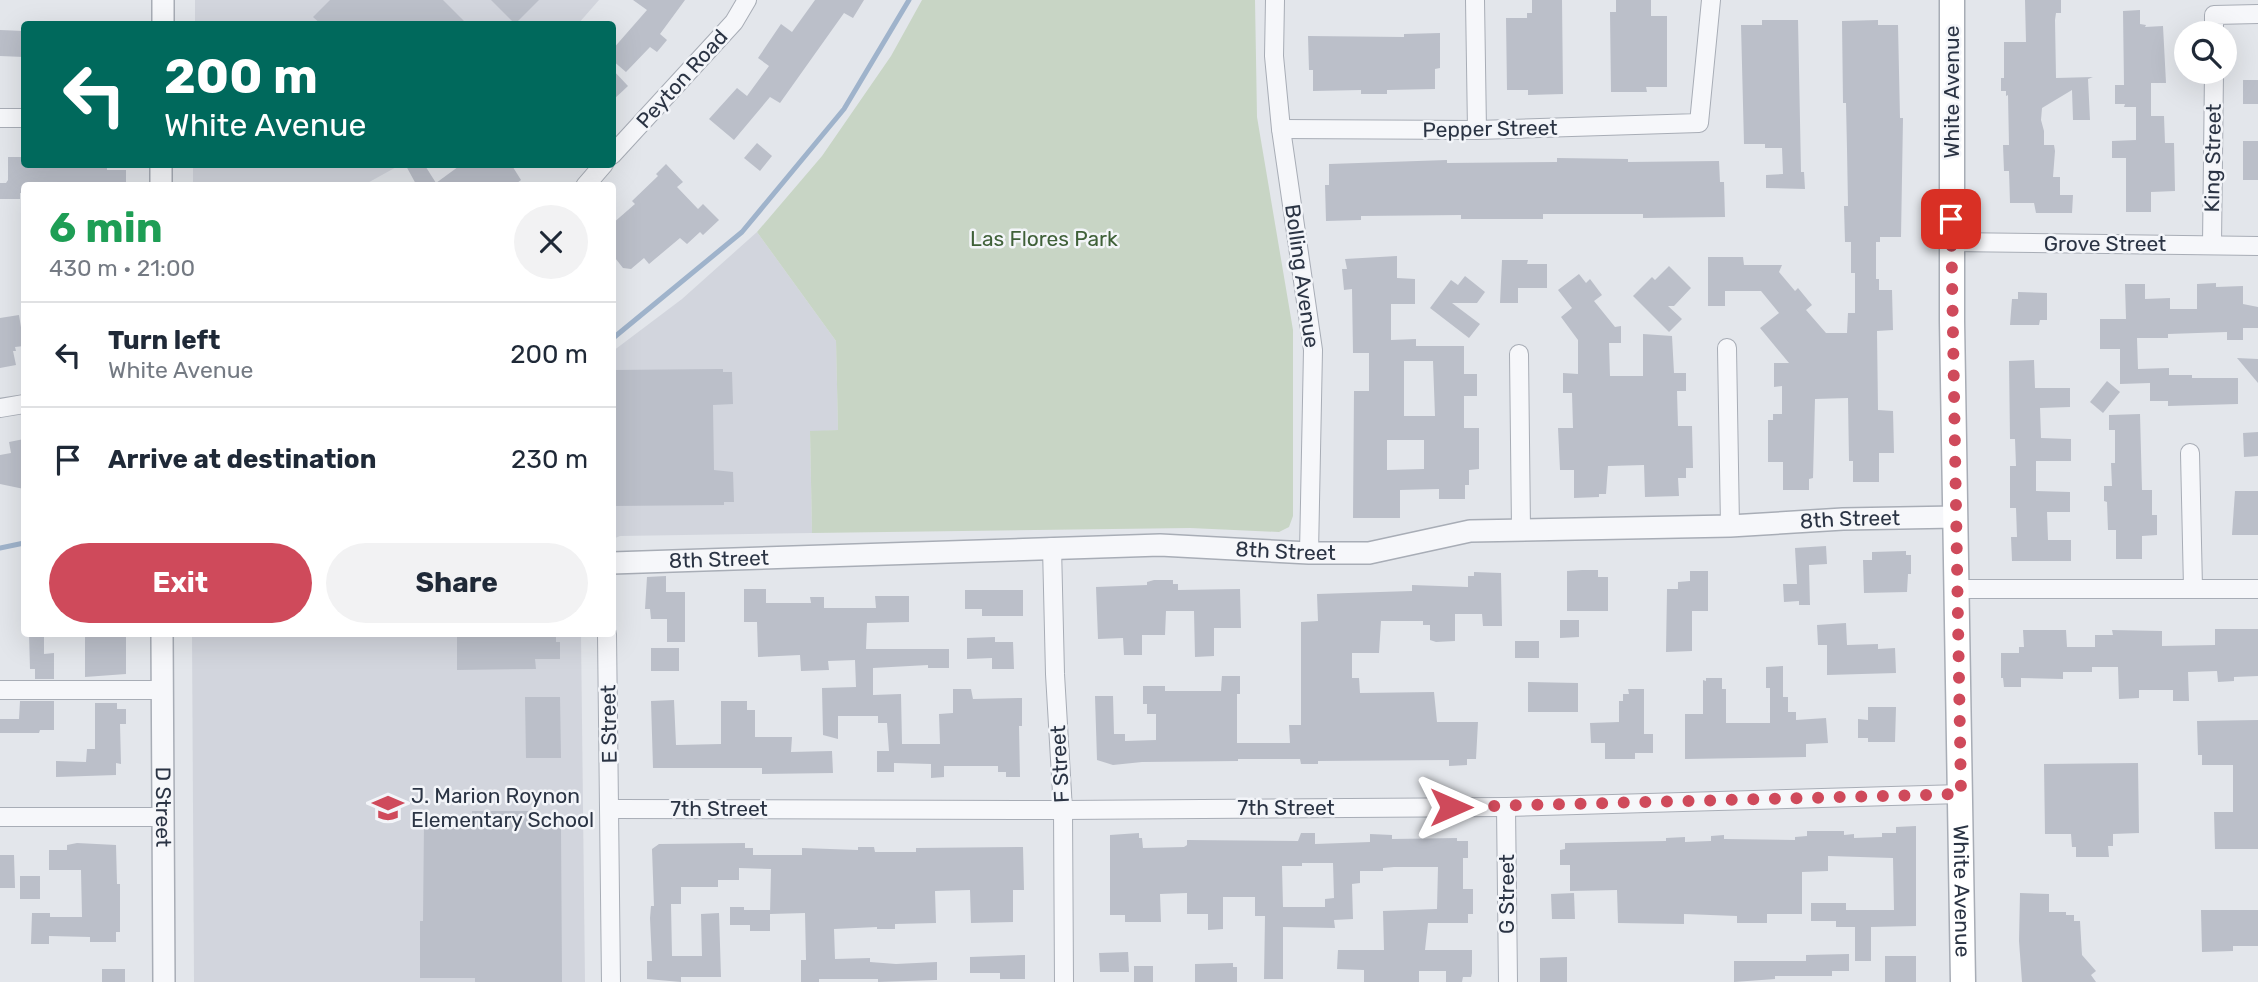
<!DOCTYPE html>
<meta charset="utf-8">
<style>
body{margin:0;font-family:Rubik,sans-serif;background:#f2f2f3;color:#1f2937;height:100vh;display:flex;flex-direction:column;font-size:26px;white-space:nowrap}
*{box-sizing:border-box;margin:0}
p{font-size:23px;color:#747a83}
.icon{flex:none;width:38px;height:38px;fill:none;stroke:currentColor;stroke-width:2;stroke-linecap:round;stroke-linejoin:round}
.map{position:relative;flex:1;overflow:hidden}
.side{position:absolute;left:21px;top:182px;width:595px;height:455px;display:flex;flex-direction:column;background:#fff;border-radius:7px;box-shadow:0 7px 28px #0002}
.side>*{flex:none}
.top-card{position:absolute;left:21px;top:21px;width:595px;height:147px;border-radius:7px;box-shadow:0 7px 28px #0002;background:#00695c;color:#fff;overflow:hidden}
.controls{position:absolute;left:2174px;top:21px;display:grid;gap:14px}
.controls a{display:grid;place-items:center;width:63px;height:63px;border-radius:50%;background:#fff;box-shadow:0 7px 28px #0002;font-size:35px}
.pin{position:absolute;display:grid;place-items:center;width:60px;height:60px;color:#fff;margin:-30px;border-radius:14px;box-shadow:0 4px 10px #0006}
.me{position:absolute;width:77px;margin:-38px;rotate:90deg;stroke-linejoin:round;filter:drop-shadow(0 0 5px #0008)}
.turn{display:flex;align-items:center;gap:24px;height:147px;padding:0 28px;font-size:32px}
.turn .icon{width:91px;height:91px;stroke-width:2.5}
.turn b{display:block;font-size:49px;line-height:60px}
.round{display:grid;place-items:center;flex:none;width:74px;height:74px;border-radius:37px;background:#f2f2f3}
.headline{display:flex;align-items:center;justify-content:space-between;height:119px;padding:0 28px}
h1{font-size:42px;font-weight:700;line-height:52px;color:#1e9e55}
.button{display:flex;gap:14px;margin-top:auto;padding:14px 28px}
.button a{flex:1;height:80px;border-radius:42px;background:#cf4a5b;color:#fff;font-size:28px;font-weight:700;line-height:80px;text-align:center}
.button a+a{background:#f2f2f3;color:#1f2937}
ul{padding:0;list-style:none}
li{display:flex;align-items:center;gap:21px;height:105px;padding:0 28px;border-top:2px solid #e0e1e3}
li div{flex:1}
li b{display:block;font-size:26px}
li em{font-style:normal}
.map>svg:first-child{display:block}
.built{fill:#d2d5dd}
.green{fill:#c8d5c5}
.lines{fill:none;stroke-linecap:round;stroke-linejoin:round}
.stream{stroke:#9fb3cb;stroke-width:5}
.building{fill:#bbbfc9;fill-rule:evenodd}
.minor-casing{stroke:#a8adb6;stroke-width:20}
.tertiary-casing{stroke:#a8adb6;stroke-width:24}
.secondary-casing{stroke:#a8adb6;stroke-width:27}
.minor{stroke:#f6f7fa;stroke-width:18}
.tertiary{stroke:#f6f7fa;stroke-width:21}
.secondary{stroke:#fff;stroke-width:24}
.route{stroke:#cf4a5b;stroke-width:12;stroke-dasharray:0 21.6}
.labels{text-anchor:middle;stroke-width:5;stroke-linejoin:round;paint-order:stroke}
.street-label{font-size:21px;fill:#2b3444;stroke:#f3f5f9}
.park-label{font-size:21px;fill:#3f6038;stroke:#f3f5f9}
.poi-label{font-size:21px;fill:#2b3444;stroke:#f3f5f9;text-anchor:start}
</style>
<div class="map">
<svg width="2258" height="982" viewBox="0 0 2258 982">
<rect width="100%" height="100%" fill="#e3e6eb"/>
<g class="built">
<path d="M195 0H599L578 24H195Z"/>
<path d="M193 165V164L400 165 362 186 193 185Z"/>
<path d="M757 232 836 341 838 430 810 432 812 533 620 536 613 539V351L682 299Z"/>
<path d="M192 634H581L585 982H194Z"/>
</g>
<path class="green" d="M922 0H1255L1257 117 1293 330V516L1289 527 1279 532 1190 528 812 533 810 431 838 430 836 341 757 232 822 156 891 56Z"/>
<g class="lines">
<g class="stream">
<path d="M612 339 742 232 844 109 909 0"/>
<path d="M0 548 24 543"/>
</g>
</g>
<g class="building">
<path d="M330 0H443L467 24H321L313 17Z"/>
<path d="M491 0H539L515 24Z"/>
<path d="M633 0H685L660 34 667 40 657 52 650 47 626 72 612 60V50L647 10Z"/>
<path d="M815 0H864L853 18 844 13 780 103 770 97 734 140 709 119 737 88 747 96 769 66 758 58 781 24 792 32Z"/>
<path d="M1532 0H1562L1563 94 1528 95V90H1507L1506 18H1527V13H1532Z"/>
<path d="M1616 0H1651V16H1667V87H1646L1647 92H1611L1610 12H1616Z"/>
<path d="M2025 0H2061V13H2056L2055 20 2056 78 2093 77 2088 79 2090 120H2073L2072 90 2042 108 2041 120 2044 131V145H2054L2055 151 2053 177H2060V195H2073L2072 213H2036L2034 203H2010L2009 171H2004L2003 145H2009L2008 95 2006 96V91H2001V78H2004V42H2026Z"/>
<path d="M2140 10V24L2146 25 2145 27 2163 26 2166 83H2151V116H2164L2165 143H2174L2175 191 2151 192V212H2126V158H2112V141L2136 140V107H2124L2125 104H2115V85H2124L2123 11Z"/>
<path d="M1762 20H1798L1801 172H1804L1805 189 1766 188V175L1783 174 1782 148H1765V144H1744L1741 25H1762Z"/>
<path d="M1878 20V25H1898L1900 118H1903L1901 237H1880V242H1876V279H1879V290H1892L1893 330 1877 331 1878 410 1893 411 1894 453H1879V482H1853V461H1849L1848 398 1815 399 1813 478 1809 479V490H1783V462H1768V420H1773V414H1782V386L1774 387V363H1789L1760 328 1779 313 1761 291H1725V306H1708V257H1743L1744 265H1782L1779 272 1795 291 1798 288 1812 305 1806 310 1826 333H1847L1848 313H1855V273H1851V242H1845L1844 206H1848L1847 149 1846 103H1843L1842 21Z"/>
<path d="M0 30 24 31V57L0 56Z"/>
<path d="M1440 33V68L1435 69V89L1387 90V94H1361V90L1313 91V70H1309L1308 36 1404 37V34Z"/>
<path d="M612 69 628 86 612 101Z"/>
<rect x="2243" y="80" width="15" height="24"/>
<rect x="2243" y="141" width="15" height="39"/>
<path d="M757 143 772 156 760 171 744 158Z"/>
<path d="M8 157H24V164H107V170H126V186H24V193H20V199H0V183H6L8 180Z"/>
<path d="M1557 158 1628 159V162L1719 161 1720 182H1724L1725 217 1643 218V214H1543V219H1461V215L1361 216V220L1326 221 1325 185H1329V164L1447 160V163L1557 162Z"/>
<path d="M405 164H424L436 183 462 164H511L521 180 513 186H417Z"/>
<path d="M666 164 683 182 677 187 698 209 703 204 719 220 703 235 700 232 687 244 680 238 649 264 644 258 631 269 623 268 612 254V224L635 204 632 201 658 176 656 174Z"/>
<path d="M1397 256V278L1415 279V304H1391V340L1416 339V346H1464V374H1477V396H1464V428H1479V469L1469 470V485H1465V499H1439V489L1400 490V518H1353L1354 391H1369V353H1353L1352 289 1344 290 1342 269H1347L1345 259ZM1404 361H1433L1435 416H1404ZM1387 440H1424V469L1387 470Z"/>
<path d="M1502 260H1528L1527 264H1547V288H1518V303H1500Z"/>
<path d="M1669 266 1691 288 1674 306H1668L1682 319 1669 332 1633 296 1652 277 1655 280Z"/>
<path d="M1579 274 1586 283 1590 279 1602 295 1594 301 1615 327 1621 326V343H1609L1610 376H1643V334L1672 336 1674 373H1686V391H1677L1678 426H1692L1693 468H1686V478H1678L1679 496 1645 497 1644 465 1608 466 1606 494H1599V497L1574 498V470H1560L1558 428H1573L1572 393H1563V373L1578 374V340L1561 317 1572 308 1558 290Z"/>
<path d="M1465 276 1485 292 1477 303H1452L1480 324 1469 338 1430 308 1451 280 1458 285Z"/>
<path d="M2216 283V287L2243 286V304L2258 307V328H2243V340H2227V332L2168 334V338H2137L2138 369 2169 368V375H2192V378H2238V404L2168 406V401H2150V383L2120 384V349H2100V319H2126L2125 284H2145V299L2170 298V309H2197V284Z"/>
<path d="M2018 292 2047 293V320H2040L2039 325H2010L2012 299H2018Z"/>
<path d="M19 315 24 346 15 347 16 351H13L16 365 0 368V318Z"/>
<path d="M2237 358 2258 359V383Z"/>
<path d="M2034 360 2035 388H2070V407L2040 408 2041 438 2071 439V461H2036V491L2070 492V512H2047L2048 540H2071V561H2012L2011 537H2017L2016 508H2010V466H2016L2015 439H2010L2009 361Z"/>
<path d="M723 369V372H732L733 404 713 405 714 470 733 472 734 502H724V505L612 506V370Z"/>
<path d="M2107 381 2120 392 2103 413 2090 402Z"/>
<path d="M2140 414 2142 490H2152V515H2157V535L2142 536V559H2116V530H2108L2107 502 2104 501V486H2112L2111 463H2115V430H2109V415Z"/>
<path d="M2258 432V456L2244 457 2243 433Z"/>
<path d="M24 439V489L0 484V455L11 453 9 442Z"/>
<path d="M2235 491H2258V535H2232Z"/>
<path d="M1826 546 1827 564 1809 565 1810 605H1799V601L1784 602 1783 584H1797L1795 548Z"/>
<path d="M1906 551V555H1911V574H1908L1907 592 1864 593 1863 560H1872V552Z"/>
<path d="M1582 570H1598V577H1608V611H1567V571Z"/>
<path d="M1690 571H1708V611H1692V651L1666 652 1667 589H1678V582L1690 581Z"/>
<path d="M1474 572 1501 573 1502 626H1483L1482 614H1455V641L1436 642 1430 640V625H1423V621H1381L1379 653H1352V678H1359L1360 693 1434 692 1437 722H1478L1476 759H1467V765L1449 766V760L1318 761V764H1301L1300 759H1238V761L1142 762 1113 765 1097 760 1095 696H1113L1114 734H1125V741L1156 740V714H1147V704H1143V686H1165V691H1221L1222 676H1240V694H1237V743H1290L1289 725H1301V622L1318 621 1317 594 1412 591V585L1468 587V576H1474Z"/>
<path d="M666 576V592H685V642H667V619H651L650 609H645L647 577Z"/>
<path d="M1154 580H1173V584H1178V590L1240 589 1241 628H1214V656L1195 657 1194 611H1166L1165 635H1142V655H1124L1123 638 1098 639 1096 587 1147 585V582Z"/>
<path d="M744 589H766V603H811L810 597H824V608H876L875 596H909V622L867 623 866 649H949V668H928V665L873 668V695L901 694 902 744H940L939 714 953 713V689H971L973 699 1022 698V726H1019L1020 777H1006V772H998V766H944V777L931 778V764L894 763V772H877V751H889L887 723H878V716H838V739L823 735 822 688 856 687 855 660 828 661 829 670 801 671 800 655 758 657 757 622H744Z"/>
<path d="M965 590H1023V616H982V609H965Z"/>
<path d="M1560 620H1579V637L1560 638Z"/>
<path d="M1846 623 1847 645 1878 644V649L1895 648 1896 673 1827 675V645H1818L1817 625Z"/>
<path d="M2215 629H2258V676L2234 677V681L2218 682 2217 671 2188 672 2189 701H2173V690H2139V698L2119 699 2118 667H2092V672H2063V679L2021 678V687H2004L2003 678H2001V653H2019V647H2024L2023 630H2066L2067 647H2095V635H2113L2112 630 2162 631V646L2215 645Z"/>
<path d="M29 634H44V654L54 653V679H35V669H30Z"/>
<path d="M85 634H126V674L85 677Z"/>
<path d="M457 634H556V642H560V659H535L536 669 457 670Z"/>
<path d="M995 637V642H1013L1014 669H992V658L967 659V638Z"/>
<rect x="1515" y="641" width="24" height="17"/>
<rect x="651" y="648" width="28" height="23"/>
<path d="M1783 666V697H1788V712H1796V720L1826 718 1828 743 1806 744V757L1685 759V714H1703V680L1706 681V678H1722V689H1726V723H1770V688H1766V667Z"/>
<path d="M1528 682 1578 683V712H1528Z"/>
<path d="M1628 689H1644V734H1653V753H1635V759H1605V743H1591L1590 723 1619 722V701H1623V694H1629Z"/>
<path d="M525 697H560L561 758H526Z"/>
<path d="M674 700 676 745 721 744V701H747V710H755V737H792L791 752 832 751 833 773 762 774V768H653L651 701Z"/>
<path d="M20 701H54V730H40L39 733H0V719H19Z"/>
<path d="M95 703H117V709H126V724H120L121 764 116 763V775L56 777V761L86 762 87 749H95Z"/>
<path d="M1868 707H1896L1895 742H1868V738H1858V719L1868 720Z"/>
<path d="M2258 720V849H2215L2214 812H2233V765H2202V755H2198L2197 721Z"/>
<path d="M2138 763 2139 833 2113 834V846H2108L2109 857H2076V847H2072L2071 834H2045L2044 764Z"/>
<path d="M472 811H536V828H561L562 982H475V978H420V921H423L424 823H472Z"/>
<path d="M1916 826V926L1871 927V961H1855V927H1836V921H1811V903H1846V910H1894L1893 858 1828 856V871L1802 872V914H1767V923H1737V916L1684 914V924L1618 923 1617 890 1570 891V865H1560V850L1565 849V843L1666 841V838L1685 837V842L1711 841V836L1724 835V839L1795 840V837L1807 836V831H1844V835L1854 834V838L1882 837V833H1896V827Z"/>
<path d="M1139 833V838H1142L1143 848 1184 847 1187 845V840L1298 841 1301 833H1315V844L1370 842V834L1392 835V839L1457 838V841H1468V858H1463V889H1473V914H1468V923H1428L1425 950H1472V973L1471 977H1463L1462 982H1446V971H1419V982H1364V970L1337 969 1338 950H1384L1383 911 1437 909 1438 867H1394L1383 868V871H1360V883L1352 884 1353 919 1334 920 1335 928 1283 927V979H1264L1265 916H1255V897H1223V929L1208 930V914H1187V893L1160 894 1161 922H1125V915H1110V835ZM1302 863H1333L1334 898 1325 899V907H1283L1282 866H1302Z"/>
<path d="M77 843 116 845 117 884H120V932H116V942H90V937L49 936V944H31L32 913H50V917H82L81 870H49V850H67V845Z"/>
<path d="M745 843V848H753V855H802V848L858 850V847H874L875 852H916V848L1023 847 1024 890H1013V922L971 923 970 890 935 891 936 923 895 924V929H877V927L834 929 835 959 870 958V962L896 964 937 962V980L878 982V979H819V982H801V960H806L805 913 770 914 771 869 739 868V880H718V887H681V904H671L672 956H702L701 914 719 913 721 977H681V982L647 979V961H652L650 918 651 906H654L652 849 659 844Z"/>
<path d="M0 855H14L15 888H0Z"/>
<rect x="20" y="876" width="20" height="23"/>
<path d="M1574 893 1575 919H1552L1551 894Z"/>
<path d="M2020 893 2049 894V912H2066V915H2074V921H2080L2082 955 2096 971 2091 975 2096 982H2022L2019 941Z"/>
<path d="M730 907H744V910H770V931H750V925H730Z"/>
<path d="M2201 910H2258V946H2233V951L2202 952Z"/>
<path d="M1128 952 1129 972H1100L1099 953Z"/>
<path d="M1849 954V971H1832V976H1775V979L1734 982V961H1806V955Z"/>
<path d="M1025 955V979H1000V973H970V957Z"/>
<rect x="1885" y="956" width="31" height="26"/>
<path d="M1567 957V982H1540V958Z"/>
<path d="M1233 963V967H1237V982H1195V964Z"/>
<rect x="1134" y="966" width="19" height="16"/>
<rect x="102" y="969" width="23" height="13"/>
</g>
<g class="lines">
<defs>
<g id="minor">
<path d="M1275 0 1274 56 1281 129 1313 350 1309 553"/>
<path d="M1475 0 1477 130"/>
<path d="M2214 33V15L2258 14"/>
<path d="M0 118H24"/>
<path d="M1281 129 1477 130 1699 123 1711 0"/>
<path d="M612 155 734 22 747 0"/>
<path d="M585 186 604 164"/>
<path d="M1951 242 2258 246"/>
<path d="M2212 244 2214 72"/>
<path d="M1727 348 1730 526"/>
<path d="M1519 354 1521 529"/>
<path d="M0 408 24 404"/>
<path d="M2190 453 2193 588"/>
<path d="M1052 547 1055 674 1063 810 1064 982"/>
<path d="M1957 589H2258"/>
<path d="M607 634 611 982"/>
<path d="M0 690H161"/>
<path d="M1506 807 1508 982"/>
<path d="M610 809 1063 810 1506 807 1961 794"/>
<path d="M0 817H163"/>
</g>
<g id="tertiary">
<path d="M163 24V0"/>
<path d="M161 186V164"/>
<path id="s1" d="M612 563 1160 545 1309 553H1369L1470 531 1730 526 1843 519 1956 517"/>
<path id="s2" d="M162 634 164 982"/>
</g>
<g id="secondary">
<path id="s3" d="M1952 0V321L1963 982"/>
</g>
</defs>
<use href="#minor" class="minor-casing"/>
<use href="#tertiary" class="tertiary-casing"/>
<use href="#secondary" class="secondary-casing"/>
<use href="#minor" class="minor"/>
<use href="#tertiary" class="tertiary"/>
<use href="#secondary" class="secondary"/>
</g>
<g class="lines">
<path class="route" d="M1451 807 1961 794 1951 219"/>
</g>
<defs>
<symbol id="school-bare" viewBox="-9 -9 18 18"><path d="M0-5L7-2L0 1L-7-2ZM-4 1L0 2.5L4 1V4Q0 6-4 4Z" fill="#cf4a5b" stroke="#f3f5f9" stroke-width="2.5" paint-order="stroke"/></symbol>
</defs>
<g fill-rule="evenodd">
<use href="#school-bare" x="366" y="786" width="44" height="44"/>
</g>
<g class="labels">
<g class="street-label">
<text transform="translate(682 79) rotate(-48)" y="7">Peyton Road</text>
<text transform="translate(1952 92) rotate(-90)" y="7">White Avenue</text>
<text transform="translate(1490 129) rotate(-1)" y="7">Pepper Street</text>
<text transform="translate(2213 158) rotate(-89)" y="7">King Street</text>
<text x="2105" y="251">Grove Street</text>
<text transform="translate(1302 276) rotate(82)" y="7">Bolling Avenue</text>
<text dy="7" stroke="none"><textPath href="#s1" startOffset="1241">8th Street</textPath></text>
<text dy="7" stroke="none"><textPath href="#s1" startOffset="674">8th Street</textPath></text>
<text dy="7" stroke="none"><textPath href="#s1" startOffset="107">8th Street</textPath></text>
<text transform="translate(609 724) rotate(-91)" y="7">E Street</text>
<text transform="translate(1060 764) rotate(-93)" y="7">F Street</text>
<text dy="7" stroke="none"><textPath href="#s2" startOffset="173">D Street</textPath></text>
<text x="1286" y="815">7th Street</text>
<text x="719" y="816">7th Street</text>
<text dy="7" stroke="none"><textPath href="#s3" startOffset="891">White Avenue</textPath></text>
<text transform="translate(1507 894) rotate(-90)" y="7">G Street</text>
</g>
<g class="park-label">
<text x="1044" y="246">Las Flores Park</text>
</g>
<g class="poi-label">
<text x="411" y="803">J. Marion Roynon<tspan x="411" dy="24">Elementary School</tspan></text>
</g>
</g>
</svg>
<div class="controls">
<a><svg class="icon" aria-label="search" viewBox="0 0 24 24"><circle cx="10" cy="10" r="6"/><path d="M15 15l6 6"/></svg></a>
</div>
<div class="pin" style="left:1951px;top:219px;background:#d93025"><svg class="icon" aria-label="arrive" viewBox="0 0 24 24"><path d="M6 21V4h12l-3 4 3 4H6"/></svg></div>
<svg class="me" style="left:1451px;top:807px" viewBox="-20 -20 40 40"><path d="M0-17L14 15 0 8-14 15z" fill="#cf4a5b" stroke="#fff" stroke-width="4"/></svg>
<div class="top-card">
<div class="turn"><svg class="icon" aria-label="left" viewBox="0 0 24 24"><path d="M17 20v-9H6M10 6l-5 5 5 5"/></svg><div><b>200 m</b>White Avenue</div></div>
</div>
<section class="side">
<div class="headline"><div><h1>6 min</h1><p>430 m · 21:00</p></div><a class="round"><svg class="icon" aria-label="close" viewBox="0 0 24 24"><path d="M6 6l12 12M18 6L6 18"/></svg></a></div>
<ul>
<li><svg class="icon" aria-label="left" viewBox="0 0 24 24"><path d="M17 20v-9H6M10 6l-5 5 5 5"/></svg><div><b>Turn left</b><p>White Avenue</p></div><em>200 m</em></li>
<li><svg class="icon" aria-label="arrive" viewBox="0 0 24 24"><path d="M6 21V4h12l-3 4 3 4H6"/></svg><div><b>Arrive at destination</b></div><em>230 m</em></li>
</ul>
<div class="button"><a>Exit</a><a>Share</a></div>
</section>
</div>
